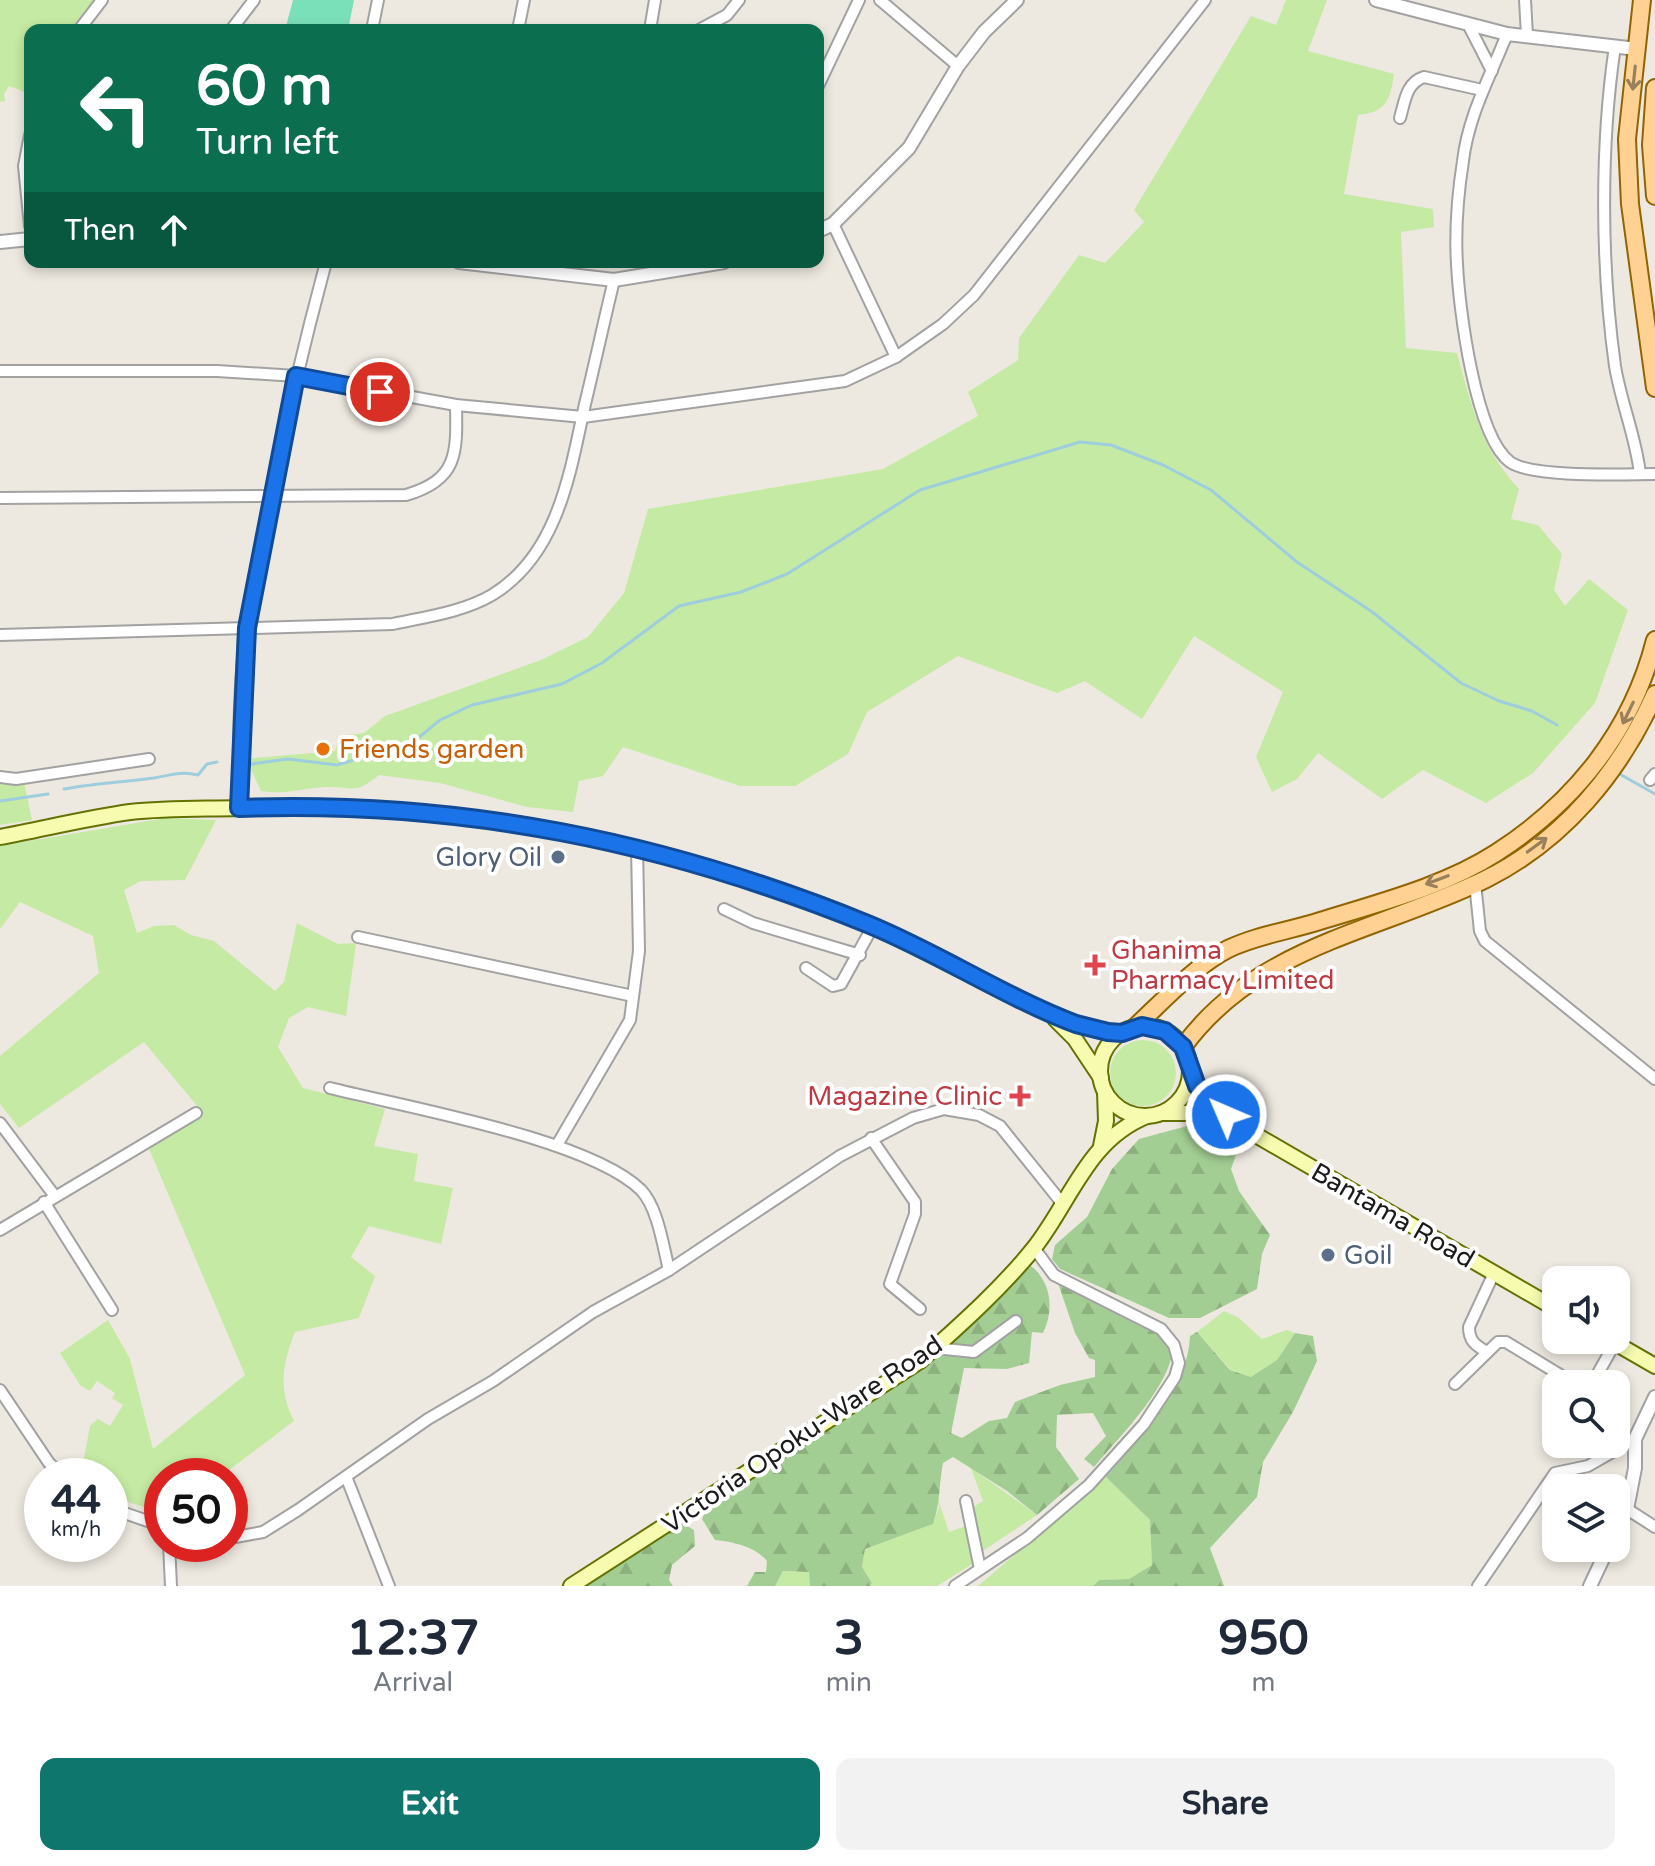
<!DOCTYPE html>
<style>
body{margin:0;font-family:"Varela Round",sans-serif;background:#f2f2f3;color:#1f2937;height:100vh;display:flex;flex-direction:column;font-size:30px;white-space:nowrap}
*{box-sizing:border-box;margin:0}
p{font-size:26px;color:#747a83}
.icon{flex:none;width:44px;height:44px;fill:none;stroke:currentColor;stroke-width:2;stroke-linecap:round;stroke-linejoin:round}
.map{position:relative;height:1586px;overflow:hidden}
.side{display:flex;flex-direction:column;background:#fff;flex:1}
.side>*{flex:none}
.top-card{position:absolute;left:24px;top:24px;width:800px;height:244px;border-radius:16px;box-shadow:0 4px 12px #0003;background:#0b6e4f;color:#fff;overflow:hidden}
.controls{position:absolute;left:1542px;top:1266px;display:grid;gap:16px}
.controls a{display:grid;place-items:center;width:88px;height:88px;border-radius:16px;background:#fff;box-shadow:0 4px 12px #0003;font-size:40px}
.speed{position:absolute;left:24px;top:1458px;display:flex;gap:16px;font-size:40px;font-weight:700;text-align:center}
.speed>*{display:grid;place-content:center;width:104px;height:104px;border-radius:50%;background:#fff;box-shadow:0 4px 12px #0003;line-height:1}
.speed small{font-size:20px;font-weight:400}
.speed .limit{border:12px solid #d22;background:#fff;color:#111}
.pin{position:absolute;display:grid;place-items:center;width:68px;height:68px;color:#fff;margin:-34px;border:4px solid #fff;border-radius:50%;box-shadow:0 2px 8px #0007}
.me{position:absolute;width:88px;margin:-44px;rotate:315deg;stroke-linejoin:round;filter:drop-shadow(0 0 6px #0008)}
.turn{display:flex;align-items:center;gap:28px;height:168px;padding:0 40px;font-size:36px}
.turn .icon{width:104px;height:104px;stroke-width:2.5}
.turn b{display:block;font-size:56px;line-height:68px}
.then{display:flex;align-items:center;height:76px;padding:0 40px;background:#0003;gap:16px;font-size:30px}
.eta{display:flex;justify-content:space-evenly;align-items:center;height:136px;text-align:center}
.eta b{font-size:48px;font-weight:700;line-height:56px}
.button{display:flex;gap:16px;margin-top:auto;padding:16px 40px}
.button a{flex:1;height:92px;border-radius:16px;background:#0f766e;color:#fff;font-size:32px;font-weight:700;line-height:92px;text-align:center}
.button a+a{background:#f2f2f3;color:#1f2937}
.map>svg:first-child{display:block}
.grass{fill:#c5eaa3}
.forest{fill:url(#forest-firs)}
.pitch{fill:#7ae0ba}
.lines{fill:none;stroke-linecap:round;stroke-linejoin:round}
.stream{stroke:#9ecedd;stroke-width:3}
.minor-casing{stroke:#a2a2a2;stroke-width:14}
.tertiary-casing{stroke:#a2a2a2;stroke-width:16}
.secondary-casing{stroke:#647201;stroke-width:18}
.primary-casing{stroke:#926400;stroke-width:20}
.minor{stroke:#fff;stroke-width:10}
.tertiary{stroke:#fff;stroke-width:12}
.secondary{stroke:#f6fbb0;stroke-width:14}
.primary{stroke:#ffd293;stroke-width:16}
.oneway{stroke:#98805d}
.route-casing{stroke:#114b97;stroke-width:20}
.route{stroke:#1a73e8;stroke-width:14}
.food-dot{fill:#e8710a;stroke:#fff;stroke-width:3}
.service-dot{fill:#5c6f8a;stroke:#fff;stroke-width:3}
.health-dot{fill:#e0444e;stroke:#fff;stroke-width:3}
.labels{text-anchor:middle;stroke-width:8;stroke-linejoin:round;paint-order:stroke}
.food-label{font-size:26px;fill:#c56008;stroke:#fff;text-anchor:start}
.service-label{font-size:26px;fill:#4e5e75;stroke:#fff;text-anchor:end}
.health-label{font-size:26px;fill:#be3a42;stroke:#fff;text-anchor:start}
.street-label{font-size:26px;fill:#1b1b1b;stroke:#fff}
</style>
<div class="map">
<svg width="1655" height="1586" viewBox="0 0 1655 1586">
<defs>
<pattern id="forest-firs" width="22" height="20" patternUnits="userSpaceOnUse" patternTransform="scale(2)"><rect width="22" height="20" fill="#a3ce93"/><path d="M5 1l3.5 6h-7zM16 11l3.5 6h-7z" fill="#8cb07e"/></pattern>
</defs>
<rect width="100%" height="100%" fill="#ede9e0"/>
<g class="grass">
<path d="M0 0H100L78 30H30V94L9 86 4 94 5 101 0 102Z"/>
<path d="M1286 0H1327L1308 51 1394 74C1390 101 1386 112 1358 115L1344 194 1433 209 1434 227 1401 232 1406 348 1457 353C1472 407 1480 447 1519 489L1511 519 1538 525 1562 554 1554 590 1565 606 1589 579 1628 610 1595 703 1533 773 1486 803 1423 770 1382 799 1318 753 1297 779 1272 792 1256 757 1283 692 1194 636 1142 719 1085 681 1057 693 958 656 867 712 848 754 795 786H740L623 747 603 776 579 781 573 812 527 807 440 783 379 775C353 796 354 786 326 787 300 788 289 795 261 791L247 761 253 758 335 751 340 736 364 733 385 716 541 660 588 637 624 593 648 509 883 469 978 416 968 392 1018 360 1019 338 1079 255 1105 263 1144 222 1134 210 1251 16 1276 25Z"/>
<path d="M23 777 32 820 0 825V778Z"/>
<path d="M166 818 216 820 185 880 141 881 124 890 137 933 154 926 174 925 191 935 214 941 275 991 284 982 297 923 338 944 356 943 346 1016 308 1007 289 1018 278 1047 303 1088 385 1109 374 1146 418 1154 414 1181 453 1188 441 1244 369 1226 351 1257 375 1276 359 1318 295 1332C282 1365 278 1389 294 1421L221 1476H162V1513L110 1496V1476L81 1474 90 1426 98 1419 110 1426 123 1405 112 1398 115 1393 97 1381 90 1391 80 1385 60 1353 108 1320 130 1359 153 1449 245 1375 144 1137 198 1107 144 1042 19 1128 0 1104V1056L99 973 93 936 20 902 0 929V846Z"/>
<circle cx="1143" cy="1073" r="33"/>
<path d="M1224 1311 1239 1318 1262 1339 1287 1330 1295 1333 1277 1360 1251 1377 1231 1370 1197 1332Z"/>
<path d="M971 1468 1037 1515 981 1552 971 1508 983 1501Z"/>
<path d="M1106 1477 1150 1520 1152 1565 1129 1579 1099 1580 1093 1586H978Z"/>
<path d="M936 1493 949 1532 966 1526 974 1563 937 1586H870L872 1583 862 1567 865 1549 933 1524 939 1507Z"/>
<path d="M783 1571 809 1572 810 1586H775Z"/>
</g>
<g class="forest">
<path d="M1187 1126 1240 1143 1231 1169 1239 1191 1270 1235 1262 1254 1257 1289 1200 1318H1169L1060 1269 1052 1259 1055 1245 1087 1217 1112 1169 1139 1139Z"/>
<path d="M1028 1264C1051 1279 1055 1309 1043 1333L1032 1332 1029 1363 1007 1369 964 1368 951 1433 962 1438 989 1421 1007 1418 1015 1402 1060 1385 1095 1377V1360L1089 1358 1075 1333 1057 1280 1160 1332 1172 1355C1164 1393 1119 1437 1094 1467L1084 1459 1106 1436 1093 1413 1057 1415 1056 1447 1079 1479 1037 1515 1007 1491 953 1457 943 1463C939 1484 940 1505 933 1524L865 1549 862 1567 872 1583 870 1586H810L809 1572 783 1571 775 1586H747L755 1572H766L767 1561C754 1546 734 1542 715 1540L702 1519 705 1512 948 1344Z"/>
<path d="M1197 1332 1230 1370 1251 1377 1277 1360 1295 1333 1313 1336 1317 1361 1293 1412 1263 1462 1257 1497 1210 1548 1224 1586H1093L1099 1580 1129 1579 1152 1565 1150 1520 1106 1477C1139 1438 1188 1389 1190 1336Z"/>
<path d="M680 1522 694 1530 695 1546 672 1565 669 1580 673 1586H585Z"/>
</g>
<path class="pitch" d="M293 0H354L348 30H285Z"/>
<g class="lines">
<g class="stream">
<path d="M244 765 288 759 337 765 412 743 440 720 472 705 562 684 602 663 679 606 741 592 787 574 920 490 1080 442 1111 445 1163 465 1211 490 1297 562 1371 611 1461 683 1499 701 1532 711 1557 725"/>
<path d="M1616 772 1655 794"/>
<path d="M64 789C95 783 124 782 154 778 171 775 181 771 198 775L207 764 217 762"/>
<path d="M0 801 48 794"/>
</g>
<defs>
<g id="minor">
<path d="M880 0 958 66"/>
<path d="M1525 0 1527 35"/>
<path d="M1469 26 1492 71"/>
<path d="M79 30 102 0"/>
<path d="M231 30 254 0"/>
<path d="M372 30 378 0"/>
<path d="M518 30 524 0"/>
<path d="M650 30 655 0"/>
<path d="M699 30 727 15 739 0"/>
<path d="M1507 34C1491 75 1468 116 1463 161 1458 193 1455 232 1457 264 1459 308 1475 436 1510 462 1532 478 1624 474 1655 474"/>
<path d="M1615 46C1600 147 1601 265 1615 366 1621 403 1636 437 1640 474"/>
<path d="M818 86 859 0"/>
<path d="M1400 118C1405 101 1406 83 1424 77L1482 90"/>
<path d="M30 135 24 166 30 226"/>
<path d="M833 224 896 357"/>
<path d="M0 371H217L296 376 456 405 583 417 845 381 896 357 943 324 974 295 1205 0"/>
<path d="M0 498 406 495C458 480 457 453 456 405"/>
<path d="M0 635 393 624C425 617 463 612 492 595 558 555 570 473 585 404 595 363 604 321 614 280"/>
<path d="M0 777 16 779 149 759"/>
<path d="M1650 780 1655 774"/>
<path d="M239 808C239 748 238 685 247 625 267 503 294 381 326 262"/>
<path d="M1475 883 1480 931 1485 941 1655 1079"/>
<path d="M724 909 753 923 860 955"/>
<path d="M358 937 633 996"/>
<path d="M806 968 833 986 841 984 873 926"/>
<path d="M330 1088C405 1107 589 1139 641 1190 658 1208 663 1246 669 1270"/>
<path d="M0 1123 54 1195"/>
<path d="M871 1138 915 1202V1214L890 1284 920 1309"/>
<path d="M557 1145 630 1020 639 951 637 846"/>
<path d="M44 1202 112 1310"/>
<path d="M0 1230 196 1113"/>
<path d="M935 1348 974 1352 1016 1321"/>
<path d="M1487 1352C1475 1345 1469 1341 1469 1327L1494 1273"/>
<path d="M1455 1384 1498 1342H1506L1575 1384"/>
<path d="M1592 1384 1615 1343"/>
<path d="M0 1390 49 1463 64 1476"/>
<path d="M347 1479 389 1586"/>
<path d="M966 1501 980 1569"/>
<path d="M110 1508 162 1526"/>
<path d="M1627 1509 1655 1527"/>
<path d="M230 1538 263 1532 298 1510 428 1419 493 1381 593 1312 669 1270 840 1156 913 1118 944 1109 979 1115 1000 1126 1062 1203"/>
<path d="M169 1544 171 1586"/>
<path d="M955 1586 1027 1538 1089 1485 1144 1424 1175 1377 1179 1363 1174 1345 1161 1329 1054 1275 1034 1248"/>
<path d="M1478 1586 1555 1473 1588 1466 1635 1439"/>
</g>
<g id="tertiary">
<path d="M1376 0 1507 34 1637 49"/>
<path d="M818 231 833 224 909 148 958 66 984 32 1017 0"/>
<path d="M0 242 30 239"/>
<path d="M459 262 614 280 724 262"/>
<path d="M1616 1532 1627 1509 1635 1468V1439L1655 1397"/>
<path d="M1590 1586 1608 1548"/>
</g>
<g id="secondary">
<path d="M0 837C43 829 87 818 130 812 166 808 203 809 239 808 448 801 628 834 824 906 879 927 930 954 982 980 1027 1002 1071 1030 1122 1033"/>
<path d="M1055 1019 1075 1039 1101 1078"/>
<circle cx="1145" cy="1071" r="45"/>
<path d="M1190 1073 1197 1086 1230 1120 1556 1309"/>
<path d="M1163 1113H1188L1230 1120"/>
<path d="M1101 1146 1106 1121 1105 1092"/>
<path d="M1610 1340 1655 1366"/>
<path d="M571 1586 920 1361C959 1326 1001 1289 1034 1248 1071 1201 1087 1140 1147 1116"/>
</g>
<g id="primary">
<path d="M1642 0 1627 139 1630 204 1655 388"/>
<path d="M1655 88 1651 145 1655 196"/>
<path d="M1135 1027C1161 1003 1196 965 1228 949 1257 935 1289 931 1320 921 1378 903 1445 886 1496 853 1575 802 1632 731 1655 640"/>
<path d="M1183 1047C1257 945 1380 931 1486 879 1564 840 1620 772 1655 694"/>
</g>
</defs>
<use href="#minor" class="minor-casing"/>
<use href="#tertiary" class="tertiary-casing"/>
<use href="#secondary" class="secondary-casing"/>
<use href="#primary" class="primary-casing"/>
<use href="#minor" class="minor"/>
<use href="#tertiary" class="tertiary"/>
<use href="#secondary" class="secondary"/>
<use href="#primary" class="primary"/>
</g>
<defs><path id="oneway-shaft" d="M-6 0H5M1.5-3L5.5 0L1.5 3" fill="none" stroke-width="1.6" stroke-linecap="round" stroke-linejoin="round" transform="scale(2)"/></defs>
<g class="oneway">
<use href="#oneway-shaft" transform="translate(1634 78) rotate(96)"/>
<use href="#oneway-shaft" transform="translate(1628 713) rotate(116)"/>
<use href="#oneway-shaft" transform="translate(1537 845) rotate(-36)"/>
<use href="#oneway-shaft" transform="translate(1437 880) rotate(159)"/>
</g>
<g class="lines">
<defs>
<path id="route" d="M380 392 296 376 247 628 239 808C461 800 664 841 870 925 940 954 1005 997 1076 1024L1108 1032 1122 1033 1142 1026 1165 1031 1183 1047 1197 1086 1226 1115"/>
</defs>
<use href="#route" class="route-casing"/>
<use href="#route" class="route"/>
</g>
<circle class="food-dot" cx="323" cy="749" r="8"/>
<g class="service-dot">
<circle cx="558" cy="857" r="8"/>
<circle cx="1328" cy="1255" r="8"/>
</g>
<g class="health-dot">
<path d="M1091 953h8v8h8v8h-8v8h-8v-8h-8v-8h8z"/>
<path d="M1016 1084h8v8h8v8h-8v8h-8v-8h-8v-8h8z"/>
</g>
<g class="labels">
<g class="food-label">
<text x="339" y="758">Friends garden</text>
</g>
<g class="service-label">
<text x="542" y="866">Glory Oil</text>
<text x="1344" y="1264" text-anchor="start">Goil</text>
</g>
<g class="health-label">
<text x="1111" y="959">Ghanima<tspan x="1111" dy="30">Pharmacy Limited</tspan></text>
<text x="1002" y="1105" text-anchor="end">Magazine Clinic</text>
</g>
<g class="street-label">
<text transform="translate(1393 1215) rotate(30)" y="9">Bantama Road</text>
<text transform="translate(802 1434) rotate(-34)" y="9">Victoria Opoku-Ware Road</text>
</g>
</g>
</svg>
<div class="controls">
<a><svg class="icon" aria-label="sound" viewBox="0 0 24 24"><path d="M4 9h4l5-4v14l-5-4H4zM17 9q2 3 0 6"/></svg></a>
<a><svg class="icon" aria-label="search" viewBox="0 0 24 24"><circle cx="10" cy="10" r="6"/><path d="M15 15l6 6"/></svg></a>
<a><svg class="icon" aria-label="layers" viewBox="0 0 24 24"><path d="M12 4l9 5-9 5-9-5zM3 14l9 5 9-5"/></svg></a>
</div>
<div class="speed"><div>44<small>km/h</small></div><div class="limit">50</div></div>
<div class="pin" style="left:380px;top:392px;background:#d93025"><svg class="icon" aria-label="arrive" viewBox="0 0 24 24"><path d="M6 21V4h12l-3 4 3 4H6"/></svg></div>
<svg class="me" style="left:1226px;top:1115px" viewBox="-20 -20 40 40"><circle r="17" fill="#1a73e8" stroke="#fff" stroke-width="3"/><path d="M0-11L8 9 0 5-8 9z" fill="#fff"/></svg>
<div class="top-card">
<div class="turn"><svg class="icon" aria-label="left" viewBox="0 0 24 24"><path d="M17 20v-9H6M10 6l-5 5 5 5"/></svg><div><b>60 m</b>Turn left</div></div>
<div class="then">Then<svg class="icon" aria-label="ahead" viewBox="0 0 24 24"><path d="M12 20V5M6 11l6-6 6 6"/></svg></div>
</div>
</div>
<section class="side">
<div class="eta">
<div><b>12:37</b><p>Arrival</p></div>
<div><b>3</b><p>min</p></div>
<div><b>950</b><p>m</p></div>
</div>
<div class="button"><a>Exit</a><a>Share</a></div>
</section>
